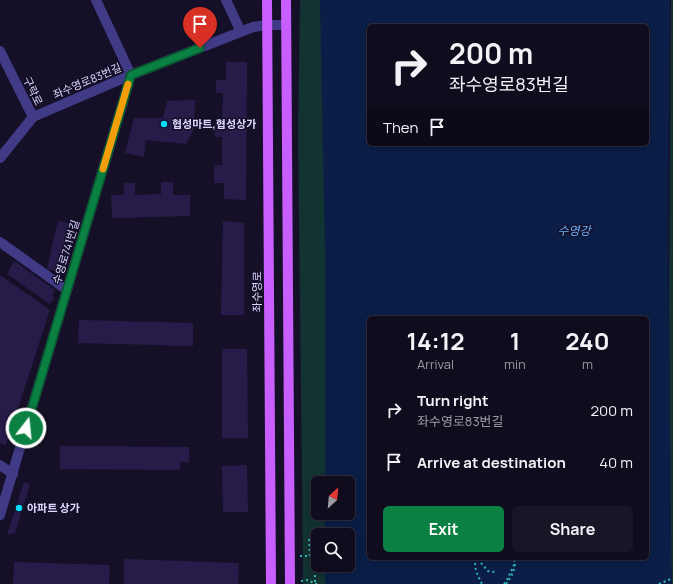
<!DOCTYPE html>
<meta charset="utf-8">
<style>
body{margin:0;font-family:Manrope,"Noto Sans KR",sans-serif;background:#191527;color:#f1f3f6;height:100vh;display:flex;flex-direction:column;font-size:15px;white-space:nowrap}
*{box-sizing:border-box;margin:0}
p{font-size:13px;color:#9c9ba4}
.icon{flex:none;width:22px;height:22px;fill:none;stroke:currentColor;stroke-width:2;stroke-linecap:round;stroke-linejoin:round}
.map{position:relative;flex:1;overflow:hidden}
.panel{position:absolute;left:367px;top:316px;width:282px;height:244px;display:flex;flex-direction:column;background:#100c1e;border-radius:6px;box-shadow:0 2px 10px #0003,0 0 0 1px #302c3c}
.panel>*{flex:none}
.guide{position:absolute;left:367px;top:24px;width:282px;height:122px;border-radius:6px;box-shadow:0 2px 10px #0003,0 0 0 1px #302c3c;background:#100c1e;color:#f1f3f6;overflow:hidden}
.needle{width:26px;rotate:26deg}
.tools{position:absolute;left:311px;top:476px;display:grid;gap:8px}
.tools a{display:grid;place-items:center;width:44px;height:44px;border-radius:6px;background:#100c1e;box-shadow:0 2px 10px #0003,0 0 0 1px #302c3c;font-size:20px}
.pin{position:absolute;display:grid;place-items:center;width:34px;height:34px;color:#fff;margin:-41px -17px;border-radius:50% 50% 50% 0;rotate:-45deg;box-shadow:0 0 4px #0007}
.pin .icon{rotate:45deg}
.me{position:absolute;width:44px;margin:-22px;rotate:16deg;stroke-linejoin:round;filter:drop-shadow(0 0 3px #0008)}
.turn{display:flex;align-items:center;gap:14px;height:84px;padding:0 16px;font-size:18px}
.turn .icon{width:52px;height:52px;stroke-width:2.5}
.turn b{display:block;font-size:28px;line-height:34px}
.then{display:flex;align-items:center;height:38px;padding:0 16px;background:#0003;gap:8px;font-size:15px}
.eta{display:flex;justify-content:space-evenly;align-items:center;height:68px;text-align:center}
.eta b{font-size:24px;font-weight:700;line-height:28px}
.button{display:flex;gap:8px;margin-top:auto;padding:8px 16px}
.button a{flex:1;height:46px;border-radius:6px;background:#0b8043;color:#fff;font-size:16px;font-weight:700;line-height:46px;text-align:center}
.button a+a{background:#191527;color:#f1f3f6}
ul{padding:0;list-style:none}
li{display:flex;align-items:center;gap:12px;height:52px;padding:0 16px}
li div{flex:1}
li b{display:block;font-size:15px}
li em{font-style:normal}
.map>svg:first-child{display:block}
.green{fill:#133232}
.water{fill:#0a1e47;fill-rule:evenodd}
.building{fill:#271c49}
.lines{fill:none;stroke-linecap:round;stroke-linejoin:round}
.path{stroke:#30bab7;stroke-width:2;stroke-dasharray:2 3;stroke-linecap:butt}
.minor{stroke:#413b87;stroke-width:10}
.major{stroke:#c95eff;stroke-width:10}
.route-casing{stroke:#07532c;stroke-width:10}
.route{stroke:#0b8043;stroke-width:7}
.slow{stroke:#f59e0b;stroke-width:7}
.poi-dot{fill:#03dcff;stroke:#151028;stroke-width:1.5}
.labels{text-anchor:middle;stroke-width:3;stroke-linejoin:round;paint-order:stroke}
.street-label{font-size:11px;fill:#ddd7ff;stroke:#151028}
.poi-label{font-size:11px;font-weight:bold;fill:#ddd7ff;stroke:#151028;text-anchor:start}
.water-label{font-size:12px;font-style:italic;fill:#65b2ff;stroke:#151028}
</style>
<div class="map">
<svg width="673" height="584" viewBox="0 0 673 584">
<rect width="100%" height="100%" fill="#151028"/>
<g class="green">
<path d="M300 0H332L336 483H318V513H337V535H318V565H337V584H303L302 483 298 132Z"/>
<path d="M671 0H673V584H671L669 306Z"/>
</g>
<path class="water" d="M320 0H670L668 234 671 537 672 584H325V565H348V535H325V513H348V483H325V249ZM369 26H647V144H369ZM369 318H647V558H369Z"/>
<g class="building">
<path d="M226 62H247L246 200 224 199V183H214V165H222V137H215V122H222L223 93H216V80H226Z"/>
<path d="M195 100 194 129 186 144 146 140 144 157 125 153 134 118H163L167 101Z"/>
<path d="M161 182H173V195H190V216L112 218 111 195H124V183H135V195L161 194Z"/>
<path d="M58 221 73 224 62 272 47 269Z"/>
<path d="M223 221 244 223V315H221Z"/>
<path d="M14 261 55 290 52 295 54 298 50 304 7 274Z"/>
<path d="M0 275 50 310 6 445 0 443Z"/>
<path d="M79 320 193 323V346L78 343Z"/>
<path d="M222 349H247L248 438H222Z"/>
<path d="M60 446 189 447V462H180V470L60 469Z"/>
<path d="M247 465 248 512H223L222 466Z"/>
<path d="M24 482 30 484 15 533 7 535Z"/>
<path d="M124 559 239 563 238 584H124Z"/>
<path d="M14 562 110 565 109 584H13Z"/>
</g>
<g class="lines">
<g class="path">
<path d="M300 556H310L309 539 315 538V583"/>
<path d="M476 558C473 567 478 576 482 584"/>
<path d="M481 558V563L488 571 495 572"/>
<path d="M301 581 307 580 317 584"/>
<path d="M504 584 507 580 514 565V558"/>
<path d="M506 584C512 576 516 568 515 558"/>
<path d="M659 584 673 578"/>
</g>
<g class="minor">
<path d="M226 0 241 32"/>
<path d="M0 51 33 117"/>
<path d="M0 158 33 117 131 75 253 27 267 25H285"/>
<path d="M0 242 67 290"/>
<path d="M0 465 13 474"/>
<path d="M0 515 131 75 96 0"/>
</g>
<g class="major">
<path d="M267 0 271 584"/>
<path d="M286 0 290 584"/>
</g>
</g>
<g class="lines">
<defs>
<path id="route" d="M26 428 131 75 200 48"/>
</defs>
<use href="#route" class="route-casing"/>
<use href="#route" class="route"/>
<path class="slow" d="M103 169 128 84"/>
</g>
<g class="poi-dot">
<circle cx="164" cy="124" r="4"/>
<circle cx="19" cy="508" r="4"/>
</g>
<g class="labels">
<g class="street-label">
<text transform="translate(87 81) rotate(-23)" y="4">좌수영로83번길</text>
<text transform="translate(33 91) rotate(64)" y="4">구락로</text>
<text transform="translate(66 252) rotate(-73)" y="4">수영로741번길</text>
<text transform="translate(257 292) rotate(-90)" y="4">좌수영로</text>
</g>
<g class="poi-label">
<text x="172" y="128">협성마트,협성상가</text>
<text x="27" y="512">아파트 상가</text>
</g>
<g class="water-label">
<text x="574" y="235">수영강</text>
</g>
</g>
</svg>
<div class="tools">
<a><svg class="needle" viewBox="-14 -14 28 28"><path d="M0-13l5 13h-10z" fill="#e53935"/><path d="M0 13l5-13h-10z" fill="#9c9ba4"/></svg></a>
<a><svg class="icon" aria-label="search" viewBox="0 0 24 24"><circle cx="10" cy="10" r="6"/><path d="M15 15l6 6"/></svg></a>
</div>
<div class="pin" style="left:200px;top:48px;background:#d93025"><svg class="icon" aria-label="arrive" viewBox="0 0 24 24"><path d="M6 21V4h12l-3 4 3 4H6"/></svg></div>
<svg class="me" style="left:26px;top:428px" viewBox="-20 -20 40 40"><circle r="17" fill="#0b8043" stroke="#fff" stroke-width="3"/><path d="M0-11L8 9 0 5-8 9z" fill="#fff"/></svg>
<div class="guide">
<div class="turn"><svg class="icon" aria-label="right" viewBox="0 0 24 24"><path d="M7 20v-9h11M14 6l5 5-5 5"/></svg><div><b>200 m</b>좌수영로83번길</div></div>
<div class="then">Then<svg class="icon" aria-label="arrive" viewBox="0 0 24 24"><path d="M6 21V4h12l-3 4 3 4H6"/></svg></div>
</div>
<section class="panel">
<div class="eta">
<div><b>14:12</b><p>Arrival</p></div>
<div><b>1</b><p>min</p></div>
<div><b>240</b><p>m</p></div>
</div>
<ul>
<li><svg class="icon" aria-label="right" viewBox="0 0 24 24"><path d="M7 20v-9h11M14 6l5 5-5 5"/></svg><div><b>Turn right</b><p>좌수영로83번길</p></div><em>200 m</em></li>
<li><svg class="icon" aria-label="arrive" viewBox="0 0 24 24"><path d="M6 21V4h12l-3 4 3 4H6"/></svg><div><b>Arrive at destination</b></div><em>40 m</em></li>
</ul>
<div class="button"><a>Exit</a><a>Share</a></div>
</section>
</div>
